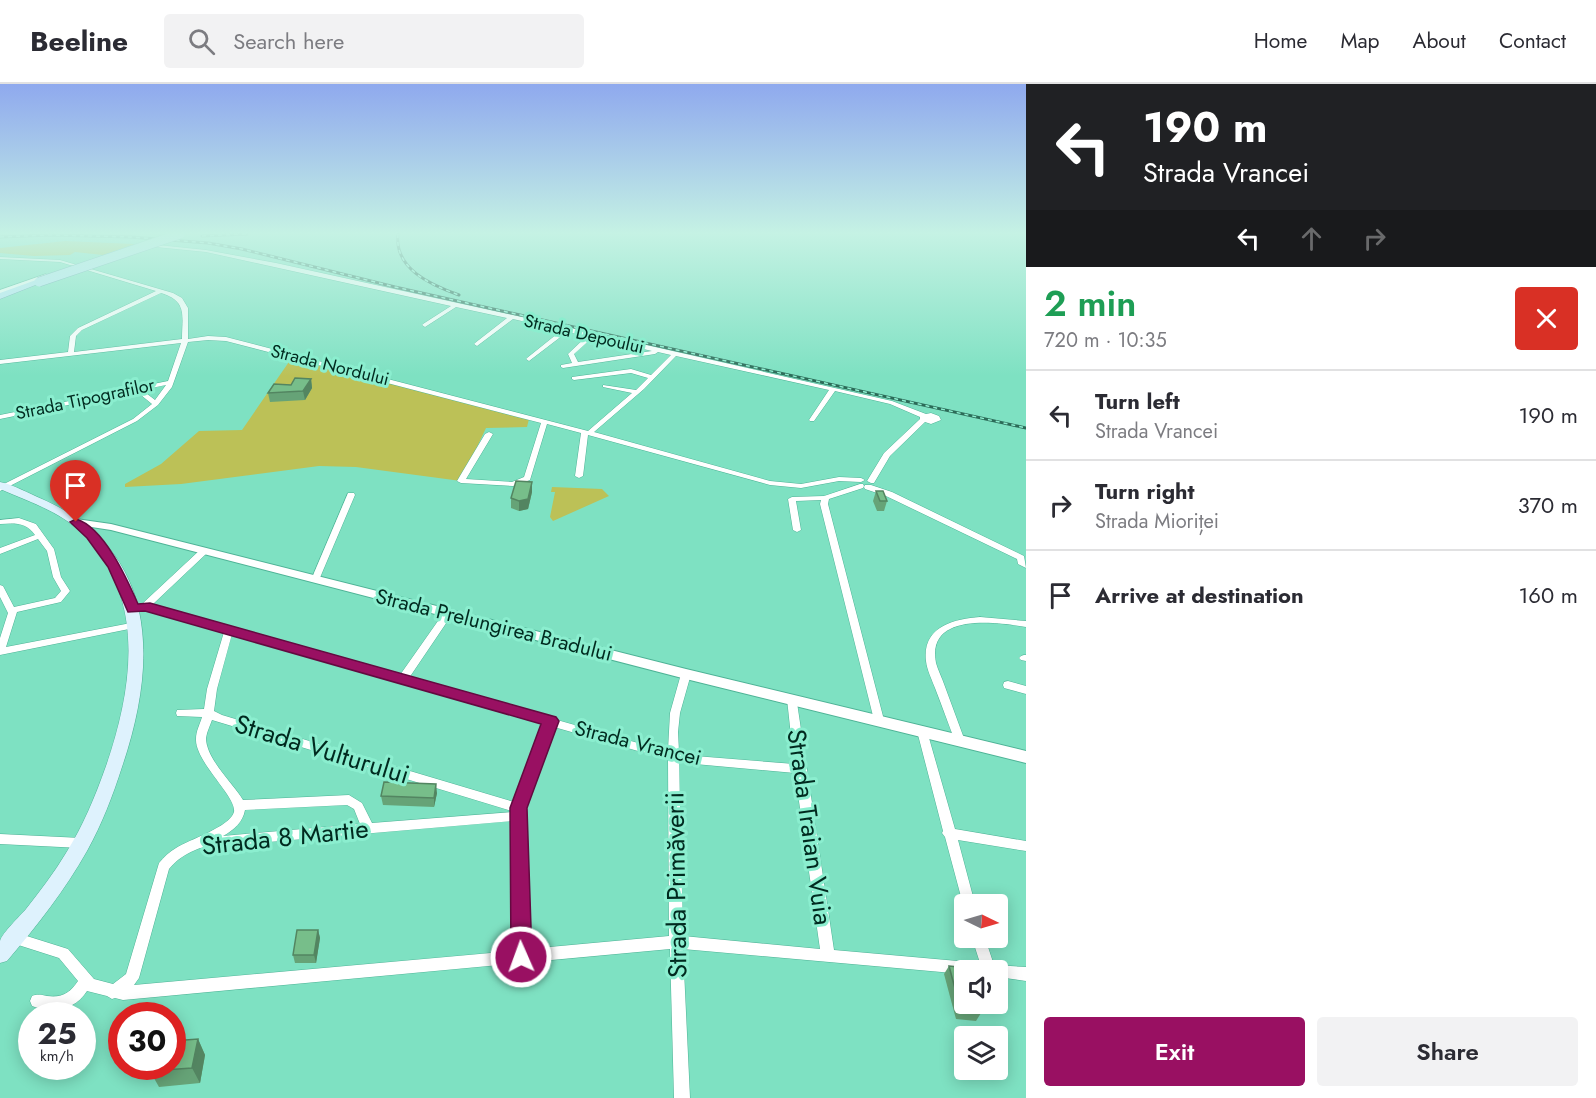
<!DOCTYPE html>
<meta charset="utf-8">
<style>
body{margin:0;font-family:Jost,sans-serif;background:#f2f2f3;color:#2b2b33;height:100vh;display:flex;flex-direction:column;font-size:22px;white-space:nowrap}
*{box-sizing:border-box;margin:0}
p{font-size:20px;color:#7c7c81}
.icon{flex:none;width:33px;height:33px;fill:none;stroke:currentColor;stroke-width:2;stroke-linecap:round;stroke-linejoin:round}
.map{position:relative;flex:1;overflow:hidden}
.side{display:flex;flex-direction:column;background:#fff;width:570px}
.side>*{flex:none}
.guide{background:#202124;color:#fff;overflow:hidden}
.needle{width:39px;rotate:95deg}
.tools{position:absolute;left:954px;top:810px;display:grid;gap:12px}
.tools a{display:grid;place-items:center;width:54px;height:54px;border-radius:6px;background:#fff;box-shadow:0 3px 15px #0003;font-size:30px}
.speed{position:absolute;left:18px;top:918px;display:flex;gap:12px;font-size:30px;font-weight:700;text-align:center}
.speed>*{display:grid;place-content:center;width:78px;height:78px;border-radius:50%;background:#fff;box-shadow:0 3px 15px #0003;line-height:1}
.speed small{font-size:15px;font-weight:400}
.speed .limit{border:9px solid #d22;background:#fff;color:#111}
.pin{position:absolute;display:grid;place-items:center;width:51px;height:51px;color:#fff;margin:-62px -26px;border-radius:50% 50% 50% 0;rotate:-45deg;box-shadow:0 0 6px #0007}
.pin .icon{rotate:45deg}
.me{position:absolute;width:66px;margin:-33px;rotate:358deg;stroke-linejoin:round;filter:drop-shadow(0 0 4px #0008)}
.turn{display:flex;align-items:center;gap:21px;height:126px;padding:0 18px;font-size:27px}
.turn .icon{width:78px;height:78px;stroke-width:2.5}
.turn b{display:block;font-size:42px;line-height:51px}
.lanes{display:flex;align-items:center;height:57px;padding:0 18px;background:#0003;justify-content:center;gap:30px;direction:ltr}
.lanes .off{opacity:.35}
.round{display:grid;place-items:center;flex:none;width:63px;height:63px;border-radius:6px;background:#f2f2f3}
.headline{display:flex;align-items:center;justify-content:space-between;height:102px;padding:0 18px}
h1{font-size:36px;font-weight:600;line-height:45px;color:#1e9e55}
.cta{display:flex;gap:12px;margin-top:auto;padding:12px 18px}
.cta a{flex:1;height:69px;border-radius:6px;background:#991062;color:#fff;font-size:24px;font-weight:600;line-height:69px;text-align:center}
.cta a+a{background:#f2f2f3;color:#2b2b33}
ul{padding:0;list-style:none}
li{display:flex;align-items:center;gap:18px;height:90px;padding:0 18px;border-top:2px solid #e1e1e2}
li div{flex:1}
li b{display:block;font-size:22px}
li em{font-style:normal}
header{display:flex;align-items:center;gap:36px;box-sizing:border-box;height:84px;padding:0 30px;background:#fff;border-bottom:2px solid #e1e1e2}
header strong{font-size:28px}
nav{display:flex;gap:33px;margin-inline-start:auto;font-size:21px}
.search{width:420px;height:54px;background:#f2f2f3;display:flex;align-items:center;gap:15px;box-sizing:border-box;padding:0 21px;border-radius:6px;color:#7c7c81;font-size:22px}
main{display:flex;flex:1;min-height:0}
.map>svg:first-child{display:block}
.green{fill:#bcc157}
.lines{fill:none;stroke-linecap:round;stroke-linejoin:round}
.minor-casing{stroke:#4eb396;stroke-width:1}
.tertiary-casing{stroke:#4eb396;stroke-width:2}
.secondary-casing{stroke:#4eb396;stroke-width:1}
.primary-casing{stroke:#5f99ab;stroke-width:1}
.minor{fill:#fff;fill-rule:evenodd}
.tertiary{fill:#fff;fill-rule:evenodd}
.secondary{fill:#def2fd;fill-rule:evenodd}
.primary{fill:#bee6fa;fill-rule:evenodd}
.rail-casing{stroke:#2c6b58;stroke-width:3}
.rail{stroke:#8beecf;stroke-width:1.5;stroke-dasharray:4;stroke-linecap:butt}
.primary-bridge-casing{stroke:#5f99ab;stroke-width:10;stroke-linecap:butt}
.primary-bridge{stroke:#bee6fa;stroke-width:9}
.wall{fill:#66a377}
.shaded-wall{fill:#538561}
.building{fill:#77be8a;stroke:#538561;stroke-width:1.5}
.route{fill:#991062;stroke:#630a40;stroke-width:1.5}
.labels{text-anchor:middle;stroke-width:6;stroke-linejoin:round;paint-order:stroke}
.far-street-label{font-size:18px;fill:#002a1f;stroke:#8beecf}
.street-label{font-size:21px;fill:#002a1f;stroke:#8beecf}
.near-street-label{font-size:26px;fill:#002a1f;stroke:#8beecf}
</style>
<header>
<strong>Beeline</strong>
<div class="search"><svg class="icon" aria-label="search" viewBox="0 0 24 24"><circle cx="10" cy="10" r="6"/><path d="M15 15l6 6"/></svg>Search here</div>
<nav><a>Home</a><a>Map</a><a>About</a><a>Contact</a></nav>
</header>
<main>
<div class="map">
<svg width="1026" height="1014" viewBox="0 0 1026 1014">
<rect width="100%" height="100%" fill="#7ee1c2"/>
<g class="green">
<path d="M65 157 135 160 103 171 75 168 70 171 34 172 0 169V164Z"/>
<path d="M293 272 529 335 527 343 486 344 461 397 356 383 319 382 181 400 125 403V400L161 380 199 347 242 346Z"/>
<path d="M552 403 602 405 609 412 553 437 550 433 555 408H551Z"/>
</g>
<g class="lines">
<defs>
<g id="minor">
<path d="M148 160 206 166 276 179 567 243 892 317 926 330 931 329 939 332 941 336 931 340 925 338 890 372 874 399H871L867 397 884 369 920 335V333L890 320 835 307 814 337H810L809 336 829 306 676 272 644 305 594 348 770 397 801 400 839 393 861 394 865 396 861 398 839 397 801 404 770 401 588 351 583 392 579 394 575 392 581 349 547 340 530 396 513 402 461 399 457 397 485 350 489 348 493 350 466 395 512 398 524 393 541 339 226 257 208 256 188 258 172 303 158 321 137 337 0 407V402L133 335 152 320 136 307 0 335V331L168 297 181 259 0 280V276L68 268 70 252 78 244 156 207 60 178 0 175V173L60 176 173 209 182 214 188 224V255L208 252 226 253 588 347 632 309 603 303V301L636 306 648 294 631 289 574 296 572 295V293L631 285 651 291 671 271 658 268 655 270 563 284 561 283V281L572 279 568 270 569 269 587 252 567 248 529 277 526 275 527 274 562 246 513 235 477 262 474 260 475 259 507 234 456 223 425 243 422 241 423 240 451 222 206 168 146 162V161ZM161 209C188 217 182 232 182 255L74 268 76 252 82 246ZM593 253 652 267 578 278 574 270ZM166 301 155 316 142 306Z"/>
<path d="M46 190 49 192 48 193 0 210V206Z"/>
<path d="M860 400H863L864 402 863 404 829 415 828 420 884 636 883 639 879 640 875 639 874 636 820 420 821 416 796 417 801 446 797 448 793 446 788 415 792 413 824 412Z"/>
<path d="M865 401H871L892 408 1024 472 1026 484 1018 480 1017 475 886 412 865 405 864 403Z"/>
<path d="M348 409H354L355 411 319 496 318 498H312L311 496Z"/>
<path d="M19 434 36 440 54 465 61 493 70 507 61 518 17 528 6 563 136 538 141 541 139 543 0 571V554L8 529 0 513V501L3 502 14 523 55 514 61 507 53 493 47 467 38 455 0 470V464L35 451C26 438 15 439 0 440V436Z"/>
<path d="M204 464 207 465 208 467 207 469 152 521 400 591 445 527H451L453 529 409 594 638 659 668 666 670 629 681 590 682 588H690L691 590 680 629 678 648 679 668 695 672 794 680 787 615 788 612H796L834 866 980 879 972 854H985L994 881 1026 883V897L998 893V886H964V890L683 865 690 1014H674L670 865 123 916 115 914 112 915 107 912 87 907C75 926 53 930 32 922L30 917 32 912C38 910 41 911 47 912 62 914 70 909 78 897L59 874 9 858 7 854 9 850 14 848 68 865 94 895 113 900 126 890 159 779C164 773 169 768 176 764 188 756 230 743 234 728 237 713 195 678 196 655 196 647 200 640 202 633L177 632 176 629 177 626 204 625 207 605 224 548 145 525 133 528 128 525 130 523 142 520 201 465ZM232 550 544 640 514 718 222 631 214 627 217 605ZM212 636 512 727V728L372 739 362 719 349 711 243 716C233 699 206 675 206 654 207 647 210 642 212 636ZM554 643 638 667 668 674 669 852 528 865 524 724ZM679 677 695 680 795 689 820 865 683 852ZM347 721 354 725 360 740 223 752C234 746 243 738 245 726ZM512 737 514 867 134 901 139 894 169 785C177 775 187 769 200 764Z"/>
<path d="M980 533 1026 537V543C997 538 926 528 936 579 938 586 942 594 944 600 951 619 958 638 965 657L964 660 960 661 956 660 955 657C948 639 942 622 935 604 932 596 927 586 926 577 922 543 953 535 980 533Z"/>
<path d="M1024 571H1026V577L1021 576 1019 574 1021 572Z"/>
<path d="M1008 597 1026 602V610L1004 604 1003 601 1004 598Z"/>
<path d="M922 643 926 644 927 647 955 745 1026 757V767L958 756 975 820H964V824L945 753 942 749 943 747 917 647 918 644Z"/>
<path d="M0 750 81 754 85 755 87 759 85 763 81 764 0 760Z"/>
</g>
<path id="tertiary" d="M76 435 111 440 686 585 1026 667V679L686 595 111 446 72 440 71 438 72 436Z"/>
<path id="secondary" d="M0 398C14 401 28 409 42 415 159 467 158 577 122 683 113 711 102 740 87 767 65 806 37 842 7 877L0 879C0 873 0 863 0 857 2 849 20 832 26 825 40 807 54 789 66 769 83 742 95 713 106 682 133 604 147 511 81 448 59 427 27 417 0 405Z"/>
<path id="primary" d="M36 196 43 198 0 215V209Z"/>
</defs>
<use href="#minor" class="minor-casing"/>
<use href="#tertiary" class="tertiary-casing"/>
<use href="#secondary" class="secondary-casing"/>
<use href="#primary" class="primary-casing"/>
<use href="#minor" class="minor"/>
<use href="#tertiary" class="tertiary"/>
<use href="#secondary" class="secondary"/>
<use href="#primary" class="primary"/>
<defs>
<g id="rail">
<path d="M398 150C394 185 431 201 459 211"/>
<path d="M202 152 247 150"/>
<path d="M0 153 50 151 131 153 208 159 242 165 395 203 1026 344"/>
</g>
</defs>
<use href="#rail" class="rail-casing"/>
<use href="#rail" class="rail"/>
<defs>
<path id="primary-bridge" d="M39 198 180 150"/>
</defs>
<use href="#primary-bridge" class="primary-bridge-casing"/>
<use href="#primary-bridge" class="primary-bridge"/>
</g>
<g class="wall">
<path d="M311 295 312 304 305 316 270 318 268 309Z"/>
<path d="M532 398V408L528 425 519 427 511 424V414Z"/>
<path d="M876 407 887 417 884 427H877L873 417Z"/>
<path d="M437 709 434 723 383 721 381 712Z"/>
<path d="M318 846 320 854 316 879H295L293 871Z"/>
<path d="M949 882 981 929 976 937 956 935 944 890Z"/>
<path d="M198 955 205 971 200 999 159 1003 150 987Z"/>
</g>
<g class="shaded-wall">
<path d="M311 295 312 304 305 316 303 307Z"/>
<path d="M532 398V408L528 425 519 427V417Z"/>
<path d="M436 700 437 709 434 723V714Z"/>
<path d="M318 846 320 854 316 879 314 871Z"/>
<path d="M198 955 205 971 200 999 192 984Z"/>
</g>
<g class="building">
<path d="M295 294 311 295 303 307 268 309 274 300 291 301Z"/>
<path d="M516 397 532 398 528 415 519 417 511 414Z"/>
<path d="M876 407H883L887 417H880Z"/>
<path d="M384 698 436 700 434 714 381 712Z"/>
<path d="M297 846H318L314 871H293Z"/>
<path d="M949 882 968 884 969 886H964V920H978L981 929 961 927Z"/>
<path d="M198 955 192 984 150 987 151 982H172V957Z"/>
</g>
<linearGradient id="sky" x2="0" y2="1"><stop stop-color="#8fa9ee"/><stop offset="0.51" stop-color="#c5f2e4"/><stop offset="1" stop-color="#c5f2e4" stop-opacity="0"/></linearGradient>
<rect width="1026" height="292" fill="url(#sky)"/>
<path class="route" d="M76 435C104 443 127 495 138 520L150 519 556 633 559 637 527 724 532 873 529 879 521 882 514 879 511 873 510 724 541 640 145 527 128 528 108 483 87 454 70 438Z"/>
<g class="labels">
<g class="far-street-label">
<text transform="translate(584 250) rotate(13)" y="6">Strada Depoului</text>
<text transform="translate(330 281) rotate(14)" y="6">Strada Nordului</text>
<text transform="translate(85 315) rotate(-12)" y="6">Strada Tipografilor</text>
</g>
<g class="street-label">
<text transform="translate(494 541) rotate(14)" y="7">Strada Prelungirea Bradului</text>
<text transform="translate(638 659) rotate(14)" y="7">Strada Vrancei</text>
</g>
<g class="near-street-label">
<text transform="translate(322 665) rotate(17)" y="9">Strada Vulturului</text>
<text transform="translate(810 743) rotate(82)" y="9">Strada Traian Vuia</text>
<text transform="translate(285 753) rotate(-6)" y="9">Strada 8 Martie</text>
<text transform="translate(676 801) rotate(-91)" y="9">Strada Primăverii</text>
</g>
</g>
</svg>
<div class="tools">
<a><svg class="needle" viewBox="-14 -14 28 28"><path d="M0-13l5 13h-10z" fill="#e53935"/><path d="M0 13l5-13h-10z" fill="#7c7c81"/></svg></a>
<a><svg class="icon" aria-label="sound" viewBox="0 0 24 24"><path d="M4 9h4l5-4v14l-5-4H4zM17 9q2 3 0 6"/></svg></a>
<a><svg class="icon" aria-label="layers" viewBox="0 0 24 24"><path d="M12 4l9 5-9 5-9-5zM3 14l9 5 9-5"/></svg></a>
</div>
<div class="speed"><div>25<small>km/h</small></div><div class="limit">30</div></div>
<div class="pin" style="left:76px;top:438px;background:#d93025"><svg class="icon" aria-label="arrive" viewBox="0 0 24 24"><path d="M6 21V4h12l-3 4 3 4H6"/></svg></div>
<svg class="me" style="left:521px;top:873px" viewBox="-20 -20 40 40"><circle r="17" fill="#991062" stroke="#fff" stroke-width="3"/><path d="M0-11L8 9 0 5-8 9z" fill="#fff"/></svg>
</div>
<section class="side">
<div class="guide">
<div class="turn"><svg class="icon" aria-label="left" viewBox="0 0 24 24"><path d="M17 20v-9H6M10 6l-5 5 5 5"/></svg><div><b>190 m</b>Strada Vrancei</div></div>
<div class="lanes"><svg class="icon" aria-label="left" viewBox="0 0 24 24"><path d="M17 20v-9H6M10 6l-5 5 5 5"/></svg><svg class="icon off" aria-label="ahead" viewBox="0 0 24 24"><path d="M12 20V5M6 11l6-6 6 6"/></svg><svg class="icon off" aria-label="right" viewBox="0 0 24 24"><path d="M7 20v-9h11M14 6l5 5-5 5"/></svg></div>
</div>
<div class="headline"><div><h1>2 min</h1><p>720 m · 10:35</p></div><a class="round" style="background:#d93025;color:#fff"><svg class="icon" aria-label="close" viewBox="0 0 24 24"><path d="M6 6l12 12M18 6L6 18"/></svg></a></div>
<ul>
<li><svg class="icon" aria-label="left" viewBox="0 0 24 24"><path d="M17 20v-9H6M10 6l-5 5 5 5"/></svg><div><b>Turn left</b><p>Strada Vrancei</p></div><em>190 m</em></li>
<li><svg class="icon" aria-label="right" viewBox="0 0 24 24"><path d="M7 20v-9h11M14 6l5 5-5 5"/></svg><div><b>Turn right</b><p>Strada Mioriței</p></div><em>370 m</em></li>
<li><svg class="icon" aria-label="arrive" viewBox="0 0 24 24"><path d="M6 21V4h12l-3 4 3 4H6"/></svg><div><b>Arrive at destination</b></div><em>160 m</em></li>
</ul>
<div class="cta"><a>Exit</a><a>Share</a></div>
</section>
</main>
